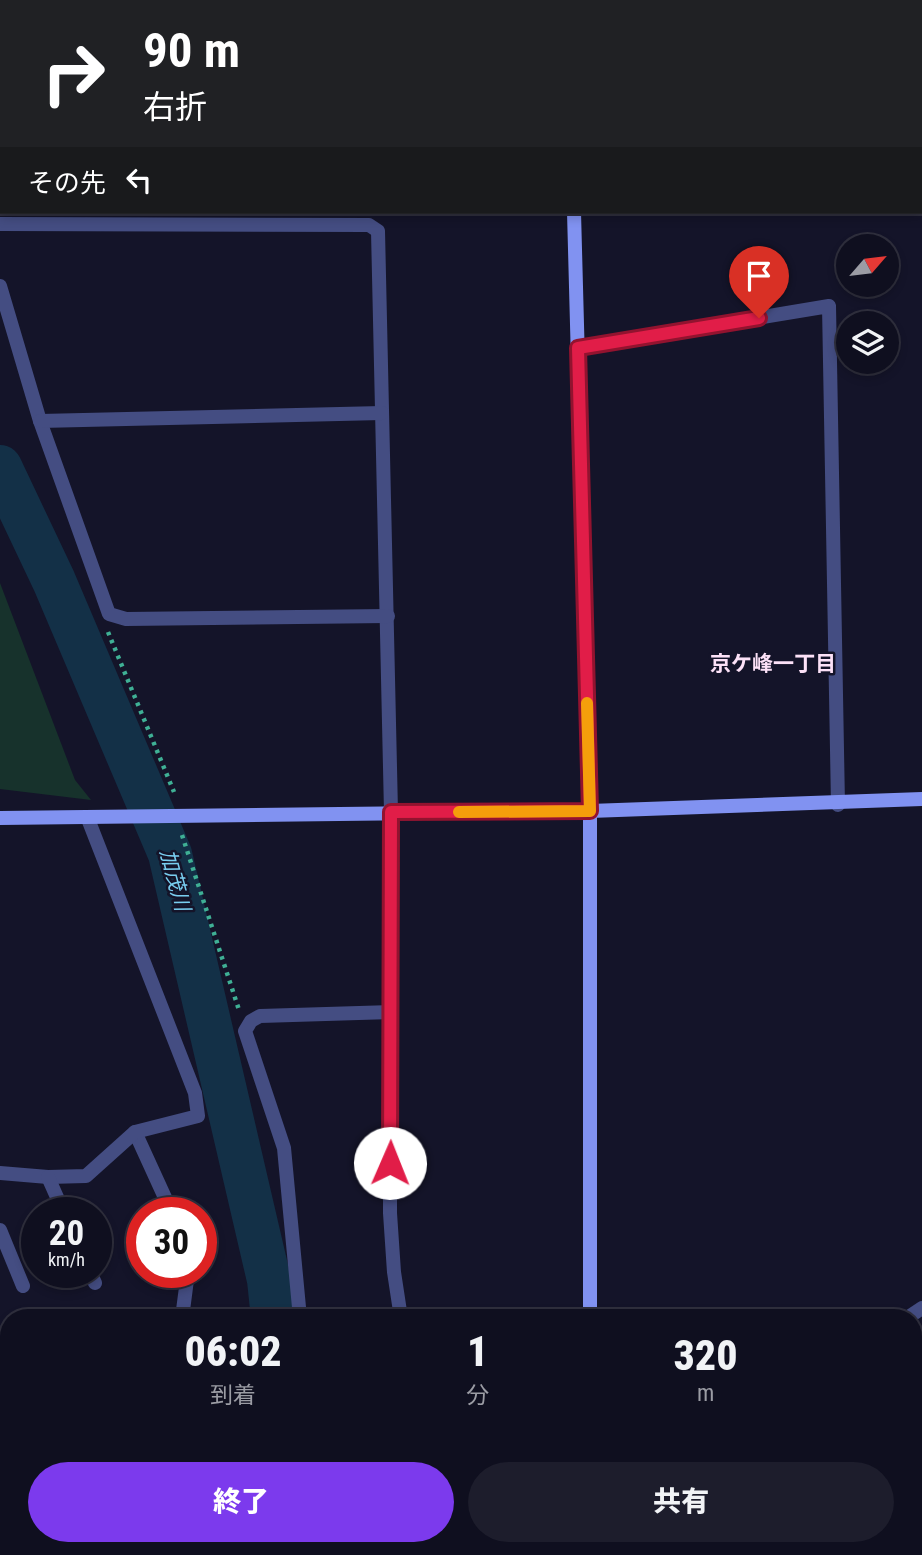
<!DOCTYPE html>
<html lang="ja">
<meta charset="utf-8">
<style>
body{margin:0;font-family:"Roboto Condensed","Noto Sans JP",sans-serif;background:#1d1d2c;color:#f1f3f6;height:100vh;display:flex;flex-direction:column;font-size:26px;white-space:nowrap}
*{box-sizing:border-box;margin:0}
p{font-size:23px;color:#9b9ca4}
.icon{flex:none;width:38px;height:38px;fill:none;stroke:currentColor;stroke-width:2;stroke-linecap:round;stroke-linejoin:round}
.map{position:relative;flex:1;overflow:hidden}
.sheet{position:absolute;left:0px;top:1309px;width:922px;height:247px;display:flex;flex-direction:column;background:#0f0f1f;border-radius:28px 28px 0 0;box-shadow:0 4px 10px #0003,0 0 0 2px #2f2f3d}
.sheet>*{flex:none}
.guide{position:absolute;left:0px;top:0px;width:922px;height:214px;box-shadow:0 4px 10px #0003,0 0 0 2px #2f2f3d;background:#202124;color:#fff;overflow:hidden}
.needle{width:46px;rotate:62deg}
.tools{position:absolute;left:836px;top:234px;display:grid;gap:14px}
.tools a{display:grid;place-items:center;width:63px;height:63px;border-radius:50%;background:#0f0f1f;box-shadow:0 4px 10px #0003,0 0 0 2px #2f2f3d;font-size:35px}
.speed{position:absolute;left:21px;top:1197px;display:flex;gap:14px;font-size:35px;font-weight:700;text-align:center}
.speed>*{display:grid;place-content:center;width:91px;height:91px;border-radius:50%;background:#0f0f1f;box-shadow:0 4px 10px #0003,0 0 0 2px #2f2f3d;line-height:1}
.speed small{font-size:18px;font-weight:400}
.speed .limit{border:10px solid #d22;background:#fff;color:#111}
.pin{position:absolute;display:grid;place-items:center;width:60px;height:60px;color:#fff;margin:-72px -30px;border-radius:50% 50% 50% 0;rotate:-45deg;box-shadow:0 0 7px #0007}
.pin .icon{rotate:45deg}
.me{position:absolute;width:77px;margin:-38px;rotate:1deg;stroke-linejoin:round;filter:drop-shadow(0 0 5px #0008)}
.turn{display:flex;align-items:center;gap:24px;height:147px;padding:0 28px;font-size:32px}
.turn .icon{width:91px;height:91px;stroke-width:2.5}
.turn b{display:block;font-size:49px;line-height:60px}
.then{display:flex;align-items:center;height:66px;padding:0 28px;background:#0003;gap:14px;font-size:26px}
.eta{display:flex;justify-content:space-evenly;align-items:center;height:119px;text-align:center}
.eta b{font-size:42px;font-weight:800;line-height:49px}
.action{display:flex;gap:14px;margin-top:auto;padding:14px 28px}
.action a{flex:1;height:80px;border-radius:42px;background:#7c3aed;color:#fff;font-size:28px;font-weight:800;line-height:80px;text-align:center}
.action a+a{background:#1d1d2c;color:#f1f3f6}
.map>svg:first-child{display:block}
.green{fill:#17322c}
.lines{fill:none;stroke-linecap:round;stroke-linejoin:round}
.river{stroke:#133047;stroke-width:44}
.path{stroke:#3fb095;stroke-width:4.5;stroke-dasharray:3.5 5;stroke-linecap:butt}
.street{stroke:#444d82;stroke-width:14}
.secondary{stroke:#8192f1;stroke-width:14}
.route-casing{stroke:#92132f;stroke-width:18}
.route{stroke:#e11d48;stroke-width:12}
.slow{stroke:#f59e0b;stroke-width:12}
.labels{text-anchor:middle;stroke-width:5;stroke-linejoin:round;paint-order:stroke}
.neighbourhood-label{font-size:21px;font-weight:bold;fill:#fce1f7;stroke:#141429}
.water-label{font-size:21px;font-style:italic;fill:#79cef0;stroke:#141429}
</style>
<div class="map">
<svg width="922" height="1555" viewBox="0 0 922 1555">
<rect width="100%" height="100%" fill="#141429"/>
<path class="green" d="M0 583 75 780 91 800 0 789Z"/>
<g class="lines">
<g class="river">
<path d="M0 467 54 581 170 854 269 1280 273 1318"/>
<path d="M318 1547 320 1555"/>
</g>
<g class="path">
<path d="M108 632 174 792"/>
<path d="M182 835 239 1010"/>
</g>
<g class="street">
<path d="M129 0 130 2"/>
<path d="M345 0V2"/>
<path d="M805 0V2"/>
<path d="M0 96H2"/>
<path d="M0 224 369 225 378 231 391 812 390 1213 394 1272 401 1318"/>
<path d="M0 286 40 421 109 614 126 619 388 616"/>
<path d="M578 348 829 306 838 805"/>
<path d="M40 421 382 413"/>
<path d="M135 1132 172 1213"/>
<path d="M0 1173 48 1177 86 1176 135 1132 198 1116 195 1093 88 819"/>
<path d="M48 1177 64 1213"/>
<path d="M0 1230 23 1286"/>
<path d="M90 1272 95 1283"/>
<path d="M182 1318 188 1272"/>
<path d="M300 1318 284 1148 245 1031 251 1021 260 1016 392 1012"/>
<path d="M907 1318 922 1308"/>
<path d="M0 1422 9 1421"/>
<path d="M914 1482 919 1491"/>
<path d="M665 1547 670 1555"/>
<path d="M875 1547 881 1555"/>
<path d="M115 1555V1554"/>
<path d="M821 1555 834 1547"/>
</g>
<g class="secondary">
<path d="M590 2V0"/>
<path d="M574 212 590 811V1318"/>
<path d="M0 818 590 811 922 799"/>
<path d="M599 1555 600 1547"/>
</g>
</g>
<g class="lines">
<defs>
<path id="route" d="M390 1163 391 812 590 811 578 348 759 318"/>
</defs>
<use href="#route" class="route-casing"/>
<use href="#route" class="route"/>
<path class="slow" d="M459 812 590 811 587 703"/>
</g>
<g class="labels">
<g class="neighbourhood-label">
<text x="773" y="671">京ケ峰一丁目</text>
</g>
<g class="water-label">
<text transform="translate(175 880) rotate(75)" y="7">加茂川</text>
</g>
</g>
</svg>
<div class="tools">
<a><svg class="needle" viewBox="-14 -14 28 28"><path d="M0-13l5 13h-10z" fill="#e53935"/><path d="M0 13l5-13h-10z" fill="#9b9ca4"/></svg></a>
<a><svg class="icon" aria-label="layers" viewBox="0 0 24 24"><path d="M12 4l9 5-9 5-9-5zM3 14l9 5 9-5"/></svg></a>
</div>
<div class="speed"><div>20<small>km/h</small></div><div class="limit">30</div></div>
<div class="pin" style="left:759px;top:318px;background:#d93025"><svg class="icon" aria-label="arrive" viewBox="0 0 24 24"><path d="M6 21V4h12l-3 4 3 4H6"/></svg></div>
<svg class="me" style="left:390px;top:1163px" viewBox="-20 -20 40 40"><circle r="19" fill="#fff"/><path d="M0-13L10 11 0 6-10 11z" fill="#e11d48"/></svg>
<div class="guide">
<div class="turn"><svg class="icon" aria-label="right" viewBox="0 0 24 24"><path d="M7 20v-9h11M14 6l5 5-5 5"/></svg><div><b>90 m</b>右折</div></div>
<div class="then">その先<svg class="icon" aria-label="left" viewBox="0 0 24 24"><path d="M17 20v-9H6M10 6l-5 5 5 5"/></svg></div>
</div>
<section class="sheet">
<div class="eta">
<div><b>06:02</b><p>到着</p></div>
<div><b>1</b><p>分</p></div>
<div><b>320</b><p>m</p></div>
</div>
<div class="action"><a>終了</a><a>共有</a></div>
</section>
</div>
